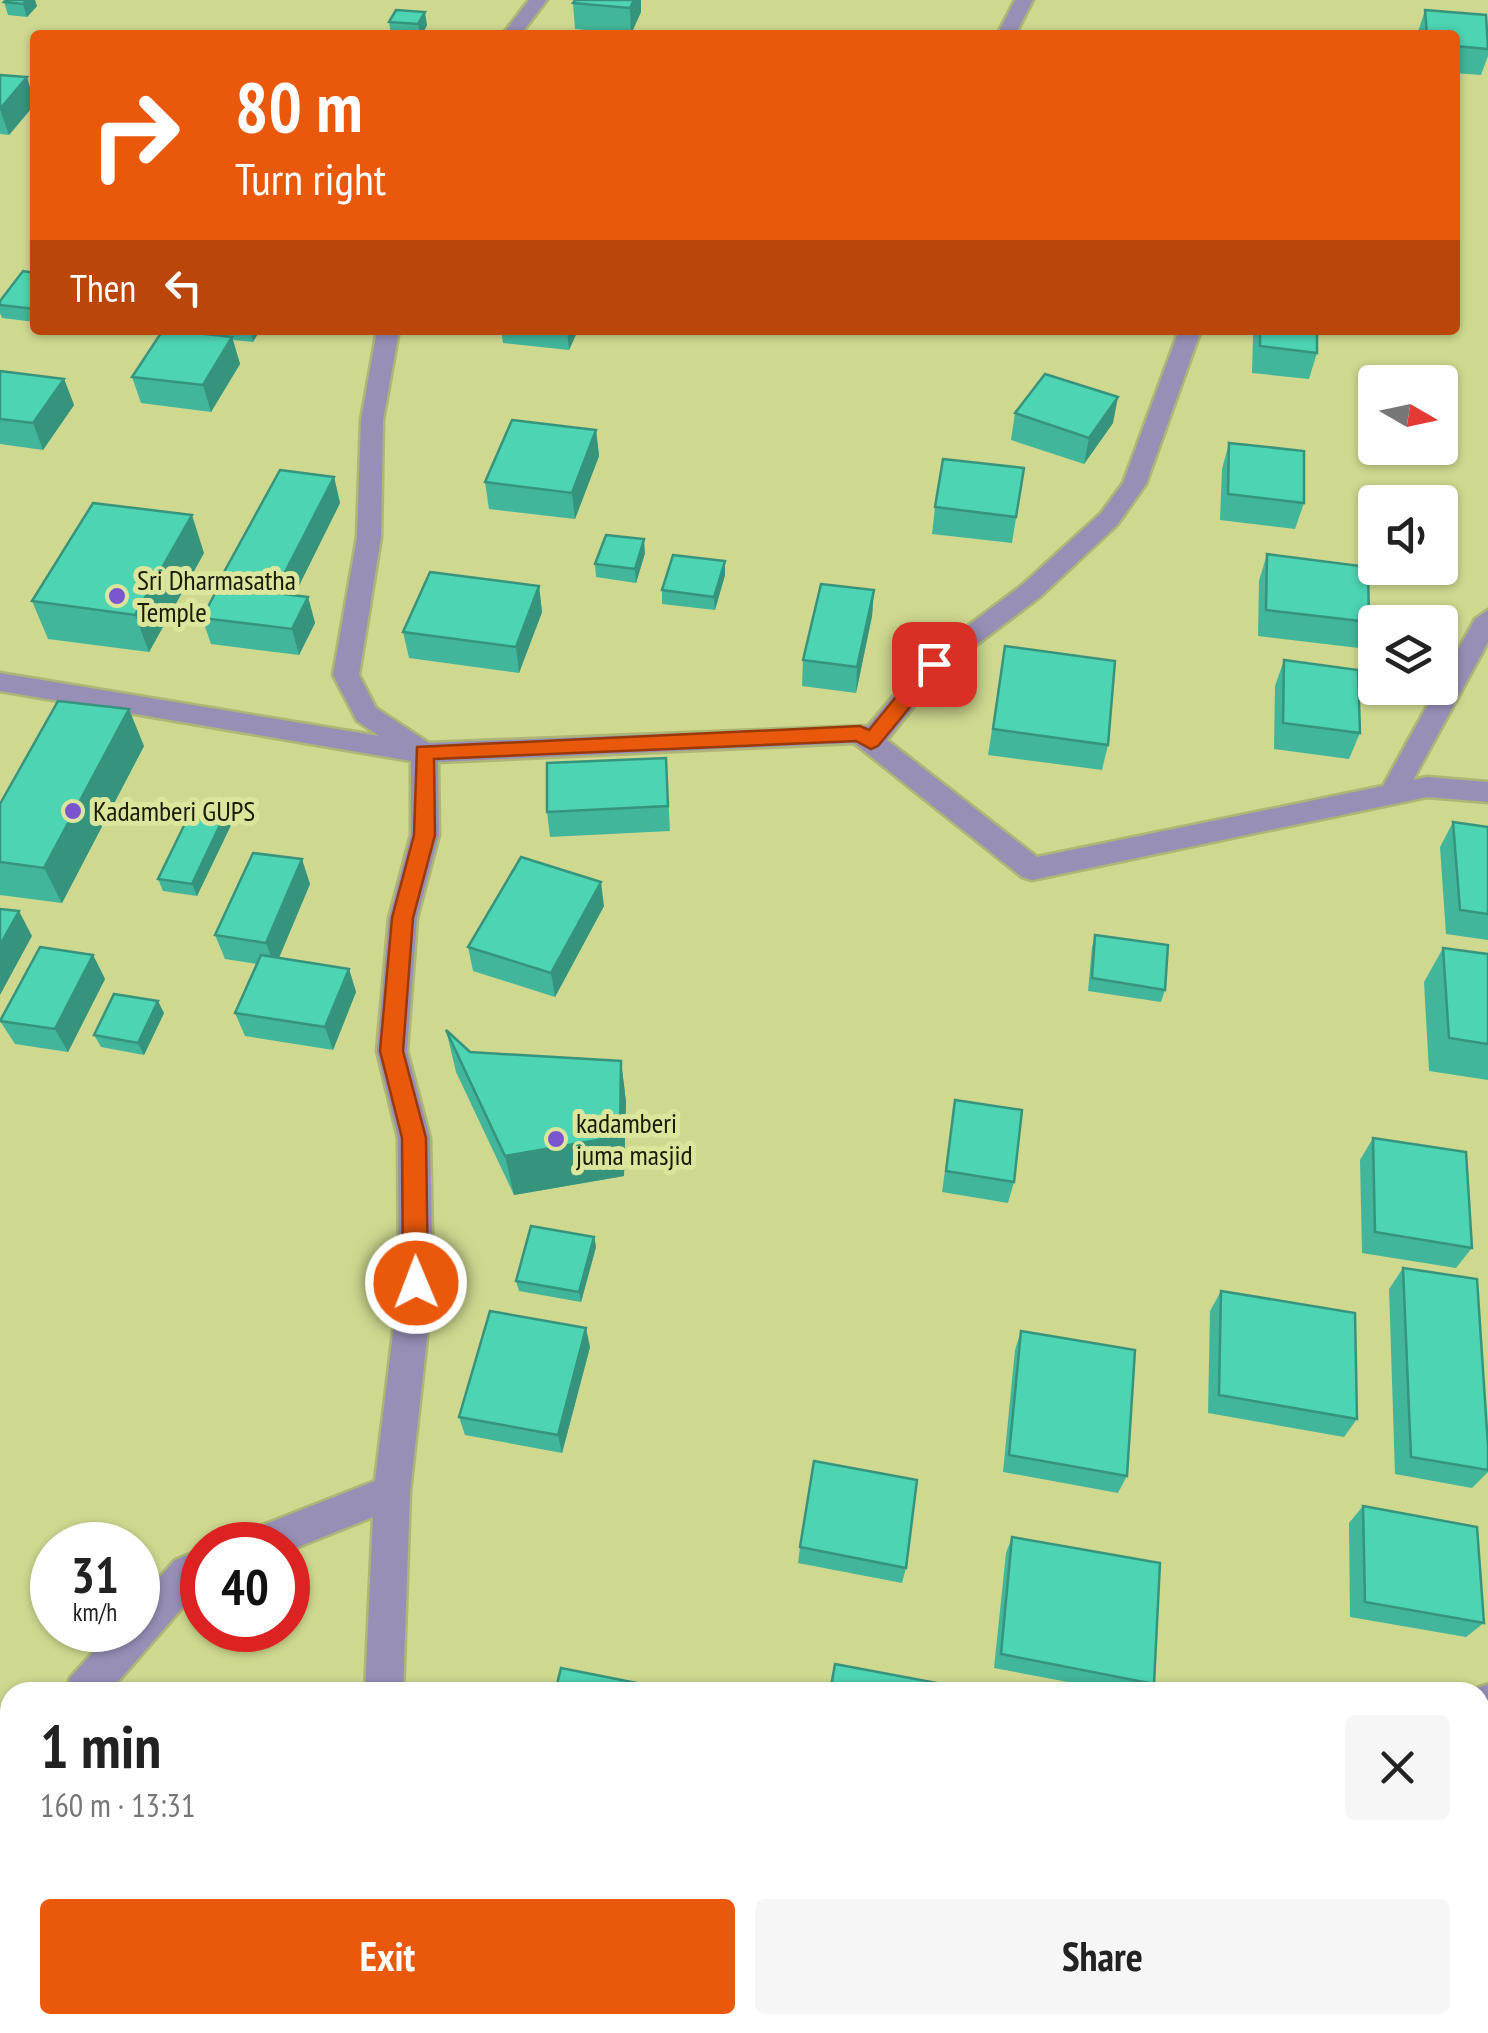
<!DOCTYPE html>
<meta charset="utf-8">
<style>
body{margin:0;font-family:"PT Sans Narrow",sans-serif;background:#f6f6f6;color:#222;height:100vh;display:flex;flex-direction:column;font-size:38px;white-space:nowrap}
*{box-sizing:border-box;margin:0}
p{font-size:32px;color:#767676}
.icon{flex:none;width:55px;height:55px;fill:none;stroke:currentColor;stroke-width:2;stroke-linecap:round;stroke-linejoin:round}
.map{position:relative;flex:1;overflow:hidden}
.side{position:absolute;left:0px;top:1682px;width:1490px;height:352px;display:flex;flex-direction:column;background:#fff;border-radius:30px 30px 0 0;box-shadow:0 2px 8px #0004}
.side>*{flex:none}
.guide{position:absolute;left:30px;top:30px;width:1430px;height:305px;border-radius:10px;box-shadow:0 2px 8px #0004;background:#ea580c;color:#fff;overflow:hidden}
.needle{width:65px;rotate:99deg}
.fabs{position:absolute;left:1358px;top:365px;display:grid;gap:20px}
.fabs a{display:grid;place-items:center;width:100px;height:100px;border-radius:10px;background:#fff;box-shadow:0 2px 8px #0004;font-size:50px}
.speed{position:absolute;left:30px;top:1522px;display:flex;gap:20px;font-size:50px;font-weight:700;text-align:center}
.speed>*{display:grid;place-content:center;width:130px;height:130px;border-radius:50%;background:#fff;box-shadow:0 2px 8px #0004;line-height:1}
.speed small{font-size:25px;font-weight:400}
.speed .limit{border:15px solid #d22;background:#fff;color:#111}
.pin{position:absolute;display:grid;place-items:center;width:85px;height:85px;color:#fff;margin:-42px;border-radius:20px;box-shadow:0 5px 15px #0006}
.me{position:absolute;width:110px;margin:-55px;rotate:359deg;stroke-linejoin:round;filter:drop-shadow(0 0 8px #0008)}
.turn{display:flex;align-items:center;gap:35px;height:210px;padding:0 40px;font-size:45px}
.turn .icon{width:130px;height:130px;stroke-width:2.5}
.turn b{display:block;font-size:70px;line-height:85px}
.then{display:flex;align-items:center;height:95px;padding:0 40px;background:#0003;gap:20px;font-size:38px}
.round{display:grid;place-items:center;flex:none;width:105px;height:105px;border-radius:10px;background:#f6f6f6}
.overview{display:flex;align-items:center;justify-content:space-between;height:170px;padding:0 40px}
h1{font-size:60px;font-weight:600;line-height:75px}
.cta{display:flex;gap:20px;margin-top:auto;padding:20px 40px}
.cta a{flex:1;height:115px;border-radius:10px;background:#ea580c;color:#fff;font-size:40px;font-weight:600;line-height:115px;text-align:center}
.cta a+a{background:#f6f6f6;color:#222}
.map>svg:first-child{display:block}
.lines{fill:none;stroke-linecap:round;stroke-linejoin:round}
.minor-casing{stroke:#aeb675;stroke-width:5}
.minor{fill:#978fb6;fill-rule:evenodd}
.wall{fill:#42b69a}
.shaded-wall{fill:#36947d}
.building{fill:#4dd4b3;stroke:#36947d;stroke-width:2.5}
.route{fill:#ea580c;stroke:#983908;stroke-width:2.5}
.poi-dot{fill:#7b55cf;stroke:#dce59c;stroke-width:4}
.labels{text-anchor:middle;stroke-width:10;stroke-linejoin:round;paint-order:stroke}
.poi-label{font-size:28px;fill:#1a1c01;stroke:#dce59c;text-anchor:start}
</style>
<div class="map">
<svg width="1488" height="2033" viewBox="0 0 1488 2033">
<rect width="100%" height="100%" fill="#cfd88f"/>
<g class="lines">
<defs>
<g id="minor">
<path d="M529 0H547L520 35H502Z"/>
<path d="M1015 0H1033L1015 35H997Z"/>
<path d="M377 330H399L383 420 381 537 359 675 376 708 429 743 868 726 925 658 1022 585 1101 513 1123 483 1179 330H1201L1146 484 1117 525 1040 597 943 670 887 740 1037 857 1383 786 1475 619 1488 610V642L1413 780 1427 777 1488 782V802L1427 797 1032 880 1022 877 854 743 438 762 439 835 417 918 407 1051 430 1138 433 1283 410 1492 403 1692H365L373 1517 288 1551V1545H240L245 1532 375 1481 399 1283 398 1138 377 1051 389 918 411 835V761L0 691V673L379 736 357 721 333 675 357 537 361 420Z"/>
<path d="M202 1549V1585L109 1692H65L70 1678 113 1630H138V1602L175 1560Z"/>
<path d="M1488 1684V1722L1480 1723V1692H1466Z"/>
<path d="M10 1757V1804L0 1808V1761Z"/>
<path d="M400 2025H444L441 2033H397Z"/>
<path d="M465 2025H507L509 2033H467Z"/>
</g>
</defs>
<use href="#minor" class="minor-casing"/>
<use href="#minor" class="minor"/>
</g>
<g class="wall">
<path d="M641 0V12L631 34 575 29 573 3Z"/>
<path d="M4 2 37 6 27 17 8 15Z"/>
<path d="M1425 10 1488 32V56L1481 75 1455 73V35H1417Z"/>
<path d="M389 22 427 25 422 35H391Z"/>
<path d="M0 75 35 102V104L9 135 0 134Z"/>
<path d="M35 273V322L2 318 0 313V301Z"/>
<path d="M188 330H260L253 342 233 340 240 364 211 412 141 403 132 377 189 332Z"/>
<path d="M501 330H578L569 350 503 343Z"/>
<path d="M1254 330H1317V353L1309 379 1252 373 1253 336Z"/>
<path d="M0 371 64 379 74 405 43 450 0 444Z"/>
<path d="M1015 413 1113 423 1084 464 1011 440Z"/>
<path d="M596 430 599 456 575 519 489 509 485 482Z"/>
<path d="M1229 443 1304 503 1295 529 1220 520 1222 469Z"/>
<path d="M1024 468 1012 543 932 534 935 507Z"/>
<path d="M334 477 340 503 294 595 308 597 315 623 299 655 211 644 202 618 227 587 223 574Z"/>
<path d="M204 553 149 652 48 639 32 601Z"/>
<path d="M645 553 636 583 596 577 595 564Z"/>
<path d="M1267 554 1369 622 1359 648 1258 636 1259 581Z"/>
<path d="M725 575 715 610 662 604V590Z"/>
<path d="M539 586 542 612 519 673 409 658 403 632Z"/>
<path d="M874 590 872 616 856 693 802 686 803 660Z"/>
<path d="M1005 646 1108 745 1102 770 988 755Z"/>
<path d="M1284 660 1360 733 1349 759 1274 749 1275 686Z"/>
<path d="M144 746 62 903 0 895V804Z"/>
<path d="M666 758 670 831 550 837 547 812Z"/>
<path d="M227 810 232 823 197 896 163 891 158 879Z"/>
<path d="M1453 822 1488 827V940L1446 934 1440 847Z"/>
<path d="M310 884 279 958 349 969 356 992 333 1050 245 1036 235 1013 257 964 225 959 215 935Z"/>
<path d="M604 906 555 997 473 971 468 947Z"/>
<path d="M1095 935 1165 990 1161 1002 1088 991 1092 947Z"/>
<path d="M1443 948 1488 954V1080L1429 1071 1424 982Z"/>
<path d="M93 955 105 979 68 1052 15 1044 0 1021Z"/>
<path d="M164 1013 144 1055 101 1047 94 1035Z"/>
<path d="M446 1030 470 1052 621 1061 626 1102 624 1176 514 1195 456 1072Z"/>
<path d="M955 1100 1014 1182 1008 1203 942 1192Z"/>
<path d="M1373 1138 1472 1248 1456 1268 1362 1253 1360 1160Z"/>
<path d="M594 1237 596 1247 581 1302 519 1291 516 1281Z"/>
<path d="M1403 1268 1488 1446V1472L1472 1488 1395 1474 1389 1289Z"/>
<path d="M1221 1291 1357 1419 1344 1437 1208 1413 1210 1311Z"/>
<path d="M1021 1331 1127 1476 1118 1493 1003 1472 1015 1350Z"/>
<path d="M590 1347 562 1453 465 1435 459 1417Z"/>
<path d="M1363 1506 1484 1623 1466 1637 1350 1617 1349 1523Z"/>
<path d="M1012 1537 1154 1684 1147 1692H1121L994 1668 1006 1553Z"/>
<path d="M800 1547 906 1568 902 1583 798 1563Z"/>
<rect x="1006" y="2025" width="156" height="8"/>
</g>
<g class="shaded-wall">
<path d="M27 0H35L37 6 27 17 23 4Z"/>
<path d="M634 0H641V12L631 34 630 8Z"/>
<path d="M425 12 427 25 422 35H420L418 24Z"/>
<path d="M27 77 35 104 9 135 0 109Z"/>
<path d="M250 330H260L253 342Z"/>
<path d="M567 330H578L569 350Z"/>
<path d="M232 337 240 364 211 412 203 385Z"/>
<path d="M64 379 74 405 43 450 33 423Z"/>
<path d="M1118 397 1113 423 1084 464 1089 438Z"/>
<path d="M596 430 599 456 575 519 572 493Z"/>
<path d="M334 477 340 503 288 608 280 582Z"/>
<path d="M192 515 204 553 149 652 135 615Z"/>
<path d="M644 539 645 553 636 583 635 569Z"/>
<path d="M725 561V575L715 610 714 597Z"/>
<path d="M539 586 542 612 519 673 516 647Z"/>
<path d="M874 590 872 616 856 693 857 667Z"/>
<path d="M308 597 315 623 299 655 292 629Z"/>
<path d="M129 709 144 746 62 903 44 868Z"/>
<path d="M227 810 232 823 197 896 192 884Z"/>
<path d="M302 859 310 884 275 967 266 943Z"/>
<path d="M601 882 604 906 555 997 551 973Z"/>
<path d="M19 911 32 936 0 995V945Z"/>
<path d="M93 955 105 979 68 1052 55 1029Z"/>
<path d="M349 969 356 992 333 1050 325 1027Z"/>
<path d="M158 1001 164 1013 144 1055 138 1043Z"/>
<path d="M621 1061 626 1102 624 1176 514 1195 505 1156Z"/>
<path d="M594 1237 596 1247 581 1302 579 1292Z"/>
<path d="M586 1328 590 1347 562 1453 558 1435Z"/>
<path d="M235 2025H250L248 2033H233Z"/>
</g>
<g class="building">
<path d="M6 0H27L23 4 4 2Z"/>
<path d="M575 0H634L630 8 573 3Z"/>
<path d="M396 10 425 12 418 24 389 22Z"/>
<path d="M1425 10 1486 15 1488 49 1455 46V35H1427Z"/>
<path d="M0 75 27 77 0 109Z"/>
<path d="M23 271 35 273V309L0 305V301Z"/>
<path d="M163 330H170L232 337 203 385 132 377Z"/>
<path d="M1260 330H1317V353L1260 346Z"/>
<path d="M0 371 64 379 33 423 0 419Z"/>
<path d="M1045 374 1118 397 1089 438 1015 413Z"/>
<path d="M512 420 596 430 572 493 485 482Z"/>
<path d="M1229 443 1304 451V503L1228 494Z"/>
<path d="M943 459 1024 468 1016 517 935 507Z"/>
<path d="M280 470 334 477 280 582 223 574Z"/>
<path d="M93 503 192 515 135 615 32 601Z"/>
<path d="M606 535 644 539 635 569 595 564Z"/>
<path d="M1267 554 1368 567 1369 622 1266 610Z"/>
<path d="M673 555 725 561 714 597 662 590Z"/>
<path d="M430 572 539 586 516 647 403 632Z"/>
<path d="M821 584 874 590 857 667 803 660Z"/>
<path d="M219 586 308 597 292 629 202 618Z"/>
<path d="M1005 646 1115 661 1108 745 993 729Z"/>
<path d="M1284 660 1358 670 1360 733 1283 723Z"/>
<path d="M58 701 129 709 44 868 0 862V804Z"/>
<path d="M666 758 668 806 547 812V763Z"/>
<path d="M194 805 227 810 192 884 158 879Z"/>
<path d="M1453 822 1488 827V914L1460 910Z"/>
<path d="M253 853 302 859 266 943 215 935Z"/>
<path d="M521 857 601 882 551 973 468 947Z"/>
<path d="M0 909 19 911 0 945Z"/>
<path d="M1095 935 1168 945 1165 990 1092 978Z"/>
<path d="M40 947 93 955 55 1029 0 1021Z"/>
<path d="M1443 948 1488 954V1044L1449 1038Z"/>
<path d="M261 955 349 969 325 1027 235 1013Z"/>
<path d="M114 994 158 1001 138 1043 94 1035Z"/>
<path d="M446 1030 470 1052 621 1061 620 1136 505 1156Z"/>
<path d="M955 1100 1022 1110 1014 1182 946 1171Z"/>
<path d="M1373 1138 1466 1152 1472 1248 1375 1232Z"/>
<path d="M531 1226 594 1237 579 1292 516 1281Z"/>
<path d="M1403 1268 1477 1279 1488 1446V1470L1411 1457Z"/>
<path d="M1221 1291 1355 1313 1357 1419 1219 1395Z"/>
<path d="M490 1311 586 1328 558 1435 459 1417Z"/>
<path d="M1021 1331 1135 1350 1127 1476 1009 1455Z"/>
<path d="M814 1461 917 1480 906 1568 800 1547Z"/>
<path d="M1363 1506 1477 1527 1484 1623 1365 1602Z"/>
<path d="M1012 1537 1160 1563 1154 1684 1001 1654Z"/>
<path d="M835 1664 942 1684 941 1692H830Z"/>
<path d="M561 1668 682 1692H555Z"/>
<path d="M128 2025H235L233 2033H125Z"/>
<path d="M1014 2025H1162V2033H1013Z"/>
</g>
<path class="route" d="M934 657 941 659V669L878 746 871 749 856 741 434 759 435 835 413 918 403 1051 426 1138 428 1283 424 1291 416 1294 407 1291 403 1283 402 1138 380 1051 392 918 414 835 417 747 860 726 869 730 927 659Z"/>
<g class="poi-dot">
<circle cx="117" cy="596" r="10"/>
<circle cx="73" cy="811" r="10"/>
<circle cx="556" cy="1139" r="10"/>
</g>
<g class="labels">
<g class="poi-label">
<text x="137" y="590">Sri Dharmasatha<tspan x="137" dy="32">Temple</tspan></text>
<text x="93" y="821">Kadamberi GUPS</text>
<text x="576" y="1133">kadamberi<tspan x="576" dy="32">juma masjid</tspan></text>
</g>
</g>
</svg>
<div class="fabs">
<a><svg class="needle" viewBox="-14 -14 28 28"><path d="M0-13l5 13h-10z" fill="#e53935"/><path d="M0 13l5-13h-10z" fill="#767676"/></svg></a>
<a><svg class="icon" aria-label="sound" viewBox="0 0 24 24"><path d="M4 9h4l5-4v14l-5-4H4zM17 9q2 3 0 6"/></svg></a>
<a><svg class="icon" aria-label="layers" viewBox="0 0 24 24"><path d="M12 4l9 5-9 5-9-5zM3 14l9 5 9-5"/></svg></a>
</div>
<div class="speed"><div>31<small>km/h</small></div><div class="limit">40</div></div>
<div class="pin" style="left:934px;top:664px;background:#d93025"><svg class="icon" aria-label="arrive" viewBox="0 0 24 24"><path d="M6 21V4h12l-3 4 3 4H6"/></svg></div>
<svg class="me" style="left:416px;top:1283px" viewBox="-20 -20 40 40"><circle r="17" fill="#ea580c" stroke="#fff" stroke-width="3"/><path d="M0-11L8 9 0 5-8 9z" fill="#fff"/></svg>
<div class="guide">
<div class="turn"><svg class="icon" aria-label="right" viewBox="0 0 24 24"><path d="M7 20v-9h11M14 6l5 5-5 5"/></svg><div><b>80 m</b>Turn right</div></div>
<div class="then">Then<svg class="icon" aria-label="left" viewBox="0 0 24 24"><path d="M17 20v-9H6M10 6l-5 5 5 5"/></svg></div>
</div>
<section class="side">
<div class="overview"><div><h1>1 min</h1><p>160 m · 13:31</p></div><a class="round"><svg class="icon" aria-label="close" viewBox="0 0 24 24"><path d="M6 6l12 12M18 6L6 18"/></svg></a></div>
<div class="cta"><a>Exit</a><a>Share</a></div>
</section>
</div>
